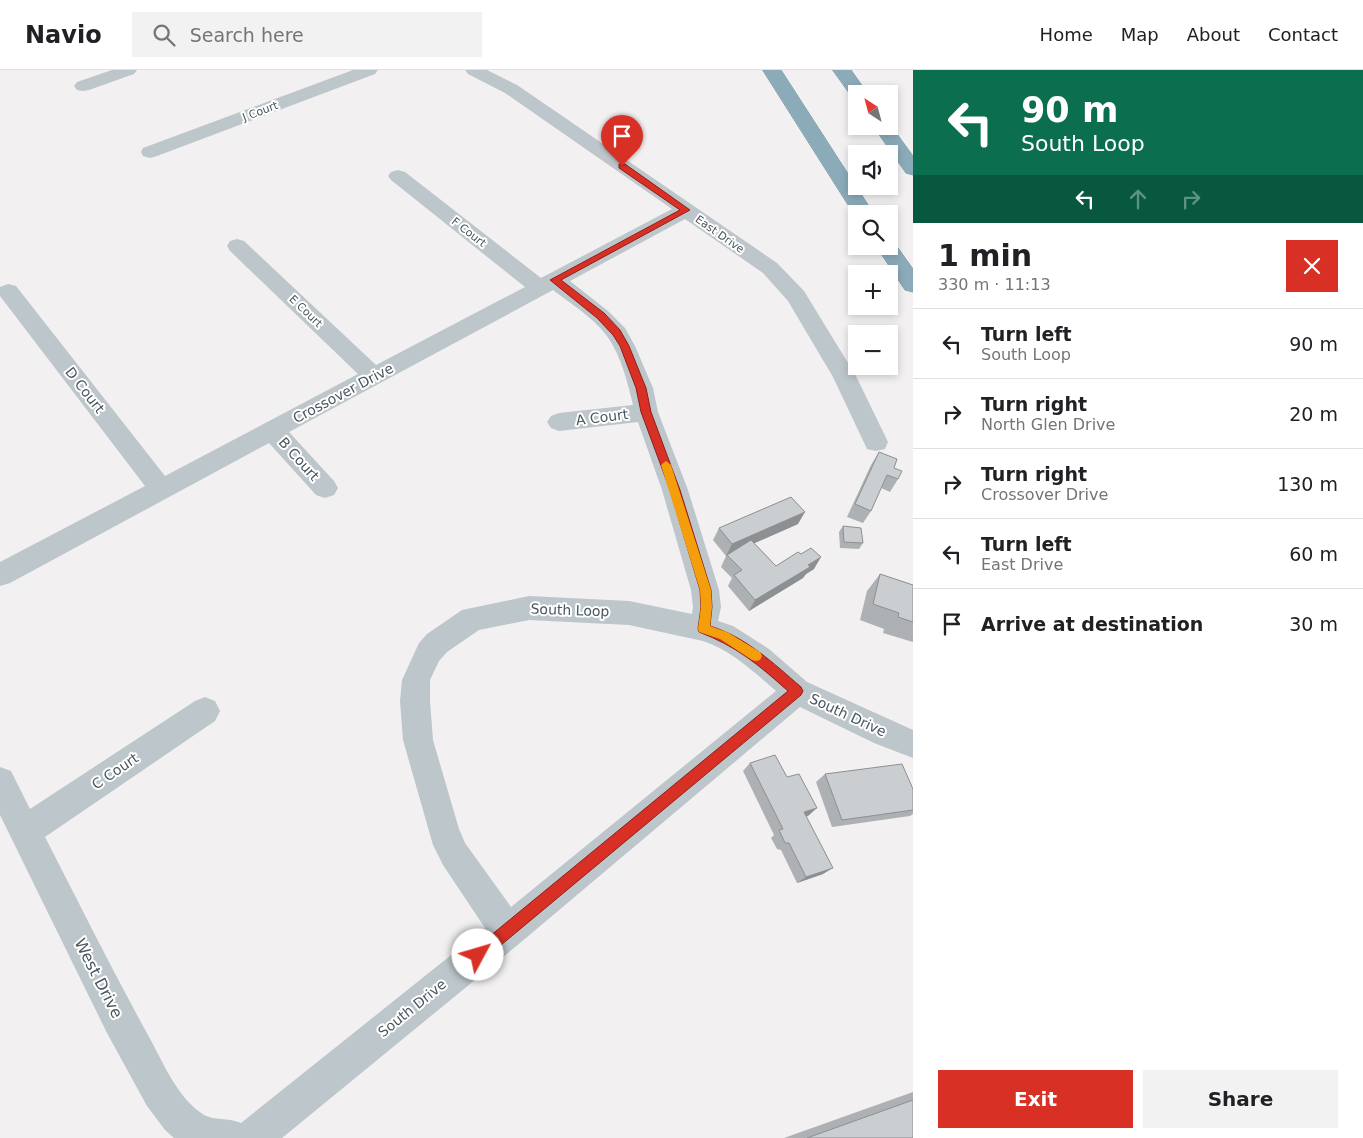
<!DOCTYPE html>
<meta charset="utf-8">
<style>
body{margin:0;font-family:"DejaVu Sans",sans-serif;background:#f2f2f2;color:#202124;height:100vh;display:flex;flex-direction:column;font-size:19px;white-space:nowrap}
*{box-sizing:border-box;margin:0}
p{font-size:16px;color:#757577}
.icon{flex:none;width:28px;height:28px;fill:none;stroke:currentColor;stroke-width:2;stroke-linecap:round;stroke-linejoin:round}
.map{position:relative;flex:1;overflow:hidden}
.panel{display:flex;flex-direction:column;background:#fff;width:450px}
.panel>*{flex:none}
.top-card{background:#0b6e4f;color:#fff;overflow:hidden}
.needle{width:32px;rotate:324deg}
.fabs{position:absolute;left:848px;top:15px;display:grid;gap:10px}
.fabs a{display:grid;place-items:center;width:50px;height:50px;border-radius:0px;background:#fff;box-shadow:0 2px 8px #0003;font-size:25px}
.pin{position:absolute;display:grid;place-items:center;width:42px;height:42px;color:#fff;margin:-51px -21px;border-radius:50% 50% 50% 0;rotate:-45deg;box-shadow:0 0 5px #0007}
.pin .icon{rotate:45deg}
.me{position:absolute;width:55px;margin:-28px;rotate:51deg;stroke-linejoin:round;filter:drop-shadow(0 0 4px #0008)}
.turn{display:flex;align-items:center;gap:18px;height:105px;padding:0 25px;font-size:22px}
.turn .icon{width:65px;height:65px;stroke-width:2.5}
.turn b{display:block;font-size:35px;line-height:42px}
.lanes{display:flex;align-items:center;height:48px;padding:0 25px;background:#0003;justify-content:center;gap:25px;direction:ltr}
.lanes .off{opacity:.35}
.round{display:grid;place-items:center;flex:none;width:52px;height:52px;border-radius:0px;background:#f2f2f2}
.headline{display:flex;align-items:center;justify-content:space-between;height:85px;padding:0 25px}
h1{font-size:30px;font-weight:700;line-height:38px}
.action{display:flex;gap:10px;margin-top:auto;padding:10px 25px}
.action a{flex:1;height:58px;border-radius:0px;background:#d93025;color:#fff;font-size:20px;font-weight:700;line-height:58px;text-align:center}
.action a+a{background:#f2f2f2;color:#202124}
ul{padding:0;list-style:none}
li{display:flex;align-items:center;gap:15px;height:70px;padding:0 25px;border-top:1px solid #e0e0e0}
li div{flex:1}
li b{display:block;font-size:19px}
li em{font-style:normal}
header{display:flex;align-items:center;gap:30px;box-sizing:border-box;height:70px;padding:0 25px;background:#fff;border-bottom:1px solid #e0e0e0}
header strong{font-size:24px}
nav{display:flex;gap:28px;margin-inline-start:auto;font-size:18px}
.search{width:350px;height:45px;background:#f2f2f2;display:flex;align-items:center;gap:12px;box-sizing:border-box;padding:0 18px;border-radius:0px;color:#757577;font-size:19px}
main{display:flex;flex:1;min-height:0}
.map>svg:first-child{display:block}
.lines{fill:none;stroke-linecap:round;stroke-linejoin:round}
.highway-casing{stroke:#7896a5;stroke-width:1}
.minor{fill:#bdc6cb;fill-rule:evenodd}
.highway{fill:#8cabb9;fill-rule:evenodd}
.wall{fill:#aeb1b4}
.shaded-wall{fill:#8d9092}
.building{fill:#caced1;stroke:#8d9092}
.route{fill:#d93025;stroke:#8d1f18}
.slow{fill:#f59e0b}
.labels{text-anchor:middle;stroke-width:4;stroke-linejoin:round;paint-order:stroke}
.far-street-label{font-size:11px;fill:#49565b;stroke:#fff}
.street-label{font-size:14px;fill:#49565b;stroke:#fff}
.near-street-label{font-size:16px;fill:#49565b;stroke:#fff}
</style>
<header>
<strong>Navio</strong>
<div class="search"><svg class="icon" aria-label="search" viewBox="0 0 24 24"><circle cx="10" cy="10" r="6"/><path d="M15 15l6 6"/></svg>Search here</div>
<nav><a>Home</a><a>Map</a><a>About</a><a>Contact</a></nav>
</header>
<main>
<div class="map">
<svg width="913" height="1068" viewBox="0 0 913 1068">
<rect width="100%" height="100%" fill="#f2f0f0"/>
<g class="lines">
<defs>
<g id="highway">
<path d="M763 0H781L874 144H856V147Z"/>
<path d="M833 0H851L868 24H856V29L853 28Z"/>
<path d="M889 53 913 86V105L906 103 873 56H889Z"/>
<path d="M889 170 893 171 913 199V222L905 220 876 176H889Z"/>
</g>
</defs>
<use href="#highway" class="highway-casing"/>
<g class="minor">
<path d="M112 0H137L134 4 89 20 83 21 77 20 74 16 77 12Z"/>
<path d="M353 0H378L375 4 157 86 150 88 143 86 141 82 143 78Z"/>
<path d="M465 0H487L517 15 777 193 804 221 856 306 888 372 885 379 876 381 867 379 833 307 788 231 763 203 685 149 570 211 608 241 625 258 635 276 653 318 658 342 688 420 719 520 721 537 718 551 733 556 769 579 807 612 913 660V688L874 673 800 637 520 873 282 1068H174L165 1060 147 1036 107 963 0 745V697L11 701 30 739 195 631 205 627 215 631 220 641 215 651 45 767C79 833 112 900 148 965 163 992 177 1028 204 1045 212 1050 230 1048 241 1053L485 858 443 795 433 775 403 670 400 631 402 610 419 573 427 564 462 540 529 526 629 531 692 544 693 537 691 520 662 420 638 352 559 361 551 358 547 352 551 346 559 343 633 335C628 313 621 287 609 269 596 249 571 234 553 220L289 362 334 411 338 418 334 425 325 428 316 425 269 373 10 513 0 516V492L145 416 0 226V217L8 214 16 216 165 406 358 304 230 181 227 176 230 171 237 169 244 171 376 295 525 217 391 110 388 106 391 102 398 100 405 102 541 208 672 139 505 23 468 4ZM529 550 629 555 703 571C731 580 754 602 776 621L511 837 465 773 459 759 433 670 430 631V610L439 591 447 582 479 560Z"/>
</g>
<use href="#highway" class="highway"/>
</g>
<g class="wall">
<path d="M879 382 894 398 898 409 890 422 881 418 871 441 863 453 847 447 871 395Z"/>
<path d="M798 454 754 473 776 496 814 499 806 504 803 508 749 541 728 516 732 508 721 497 726 486 713 470 719 458Z"/>
<path d="M843 456 863 473 859 479 840 478 839 462Z"/>
<path d="M880 504 913 515V572L883 563 884 559 860 550 867 521Z"/>
<path d="M750 693 808 746H806L823 804 797 813 781 780 777 779 771 768 774 765 743 701Z"/>
<path d="M825 704 913 719V744L910 746 832 757 816 712Z"/>
<path d="M913 1022V1068H784Z"/>
</g>
<g class="shaded-wall">
<path d="M805 442 798 454 726 486 732 474Z"/>
<path d="M821 487 814 499 806 504 803 508 749 541 755 530 808 495Z"/>
<path d="M817 738 808 746 796 750 804 742Z"/>
<path d="M833 798 823 804 797 813 806 807Z"/>
</g>
<g class="building">
<path d="M879 382 897 389 894 398 902 401 898 409 887 405 871 441 855 434Z"/>
<path d="M791 427 805 442 732 474 719 458Z"/>
<path d="M843 456 861 458 863 473 844 472Z"/>
<path d="M751 470 776 496 798 482 801 484 811 478 821 487 808 495 810 497 755 530 734 505 742 500 727 485Z"/>
<path d="M880 504 913 515V552L898 547 899 543 873 534Z"/>
<path d="M775 685 787 707 799 704 817 738 804 742 833 798 806 807 789 773H785L779 760 783 759 750 693Z"/>
<path d="M902 694 913 719V740L842 750 825 704Z"/>
<path d="M913 1030V1068H807Z"/>
</g>
<path class="route" d="M619 94H625L690 140 561 210 604 243 620 260 629 276 646 318 651 342 680 420 711 520 712 537 710 556C746 567 773 593 801 617L803 621 801 625 483 890 478 892 473 890 471 885 473 880 788 621C759 595 736 576 699 562L698 559 701 537 700 520 670 420 641 342 636 318 620 276 613 265 597 248 550 210 680 140 619 98Z"/>
<path class="slow" d="M666 391 671 395 711 520 712 537 710 556 727 562 760 582 762 586 760 590 756 591 752 590 720 569 699 562 698 559 701 537 700 520 661 395Z"/>
<g class="labels">
<g class="far-street-label">
<text transform="translate(260 41) rotate(-21)" y="4">J Court</text>
<text transform="translate(469 162) rotate(38)" y="4">F Court</text>
<text transform="translate(720 164) rotate(35)" y="4">East Drive</text>
<text transform="translate(306 241) rotate(44)" y="4">E Court</text>
</g>
<g class="street-label">
<text transform="translate(85 320) rotate(52)" y="5">D Court</text>
<text transform="translate(343 323) rotate(-28)" y="5">Crossover Drive</text>
<text transform="translate(602 347) rotate(-7)" y="5">A Court</text>
<text transform="translate(299 389) rotate(48)" y="5">B Court</text>
<text transform="translate(570 540) rotate(2)" y="5">South Loop</text>
<text transform="translate(848 645) rotate(25)" y="5">South Drive</text>
<text transform="translate(115 701) rotate(-34)" y="5">C Court</text>
<text transform="translate(412 938) rotate(-39)" y="5">South Drive</text>
</g>
<g class="near-street-label">
<text transform="translate(99 908) rotate(63)" y="6">West Drive</text>
</g>
</g>
</svg>
<div class="fabs">
<a><svg class="needle" viewBox="-14 -14 28 28"><path d="M0-13l5 13h-10z" fill="#e53935"/><path d="M0 13l5-13h-10z" fill="#757577"/></svg></a>
<a><svg class="icon" aria-label="sound" viewBox="0 0 24 24"><path d="M4 9h4l5-4v14l-5-4H4zM17 9q2 3 0 6"/></svg></a>
<a><svg class="icon" aria-label="search" viewBox="0 0 24 24"><circle cx="10" cy="10" r="6"/><path d="M15 15l6 6"/></svg></a>
<a>+</a>
<a>−</a>
</div>
<div class="pin" style="left:622px;top:96px;background:#d93025"><svg class="icon" aria-label="arrive" viewBox="0 0 24 24"><path d="M6 21V4h12l-3 4 3 4H6"/></svg></div>
<svg class="me" style="left:478px;top:885px" viewBox="-20 -20 40 40"><circle r="19" fill="#fff"/><path d="M0-13L10 11 0 6-10 11z" fill="#d93025"/></svg>
</div>
<section class="panel">
<div class="top-card">
<div class="turn"><svg class="icon" aria-label="left" viewBox="0 0 24 24"><path d="M17 20v-9H6M10 6l-5 5 5 5"/></svg><div><b>90 m</b>South Loop</div></div>
<div class="lanes"><svg class="icon" aria-label="left" viewBox="0 0 24 24"><path d="M17 20v-9H6M10 6l-5 5 5 5"/></svg><svg class="icon off" aria-label="ahead" viewBox="0 0 24 24"><path d="M12 20V5M6 11l6-6 6 6"/></svg><svg class="icon off" aria-label="right" viewBox="0 0 24 24"><path d="M7 20v-9h11M14 6l5 5-5 5"/></svg></div>
</div>
<div class="headline"><div><h1>1 min</h1><p>330 m · 11:13</p></div><a class="round" style="background:#d93025;color:#fff"><svg class="icon" aria-label="close" viewBox="0 0 24 24"><path d="M6 6l12 12M18 6L6 18"/></svg></a></div>
<ul>
<li><svg class="icon" aria-label="left" viewBox="0 0 24 24"><path d="M17 20v-9H6M10 6l-5 5 5 5"/></svg><div><b>Turn left</b><p>South Loop</p></div><em>90 m</em></li>
<li><svg class="icon" aria-label="right" viewBox="0 0 24 24"><path d="M7 20v-9h11M14 6l5 5-5 5"/></svg><div><b>Turn right</b><p>North Glen Drive</p></div><em>20 m</em></li>
<li><svg class="icon" aria-label="right" viewBox="0 0 24 24"><path d="M7 20v-9h11M14 6l5 5-5 5"/></svg><div><b>Turn right</b><p>Crossover Drive</p></div><em>130 m</em></li>
<li><svg class="icon" aria-label="left" viewBox="0 0 24 24"><path d="M17 20v-9H6M10 6l-5 5 5 5"/></svg><div><b>Turn left</b><p>East Drive</p></div><em>60 m</em></li>
<li><svg class="icon" aria-label="arrive" viewBox="0 0 24 24"><path d="M6 21V4h12l-3 4 3 4H6"/></svg><div><b>Arrive at destination</b></div><em>30 m</em></li>
</ul>
<div class="action"><a>Exit</a><a>Share</a></div>
</section>
</main>
